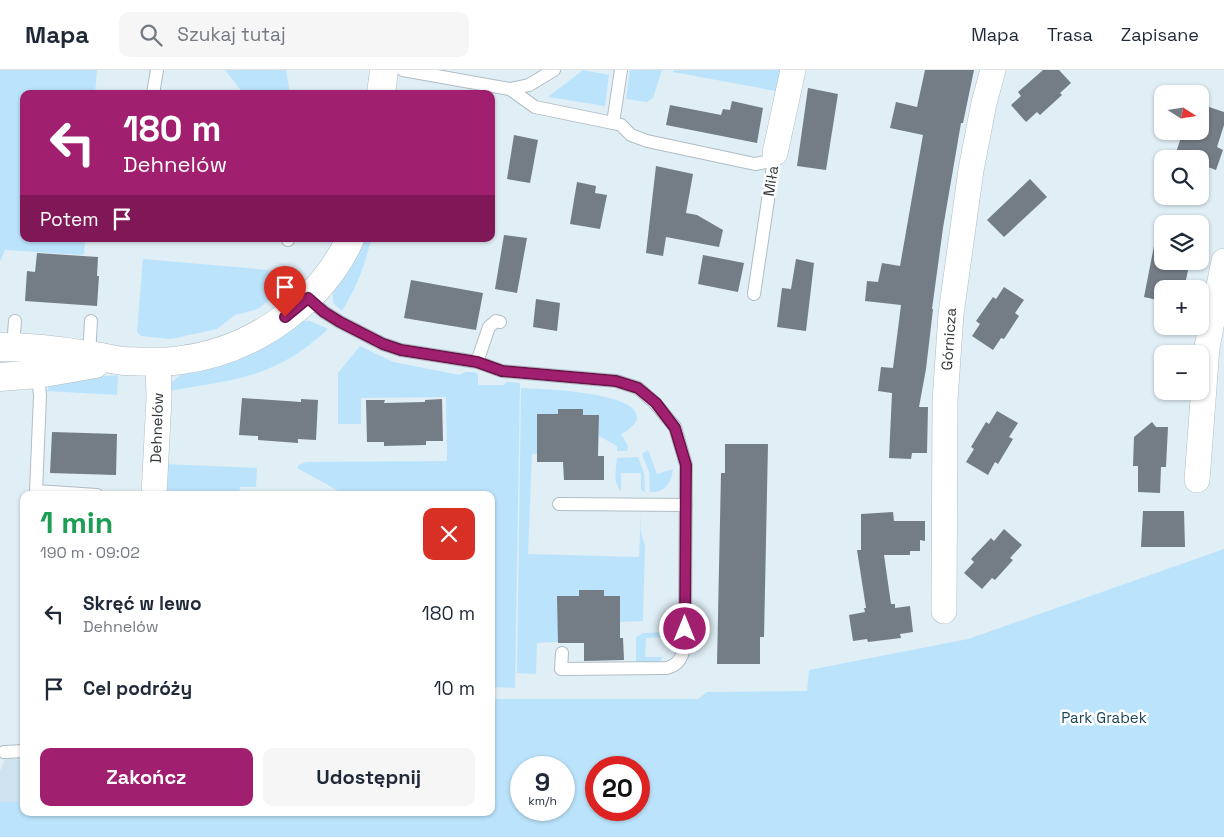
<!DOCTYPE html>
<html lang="pl">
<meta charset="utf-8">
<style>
body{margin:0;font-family:"Space Grotesk",sans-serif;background:#f6f6f7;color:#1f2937;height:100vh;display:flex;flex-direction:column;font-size:19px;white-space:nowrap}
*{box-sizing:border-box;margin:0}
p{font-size:16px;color:#747a83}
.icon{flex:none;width:28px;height:28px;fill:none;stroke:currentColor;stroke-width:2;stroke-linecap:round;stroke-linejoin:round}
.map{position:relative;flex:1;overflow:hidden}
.panel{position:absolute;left:20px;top:421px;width:475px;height:325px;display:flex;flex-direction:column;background:#fff;border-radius:10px;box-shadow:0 1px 4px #0004}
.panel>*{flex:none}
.hud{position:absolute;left:20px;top:20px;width:475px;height:152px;border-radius:10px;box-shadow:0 1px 4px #0004;background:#a11f6f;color:#fff;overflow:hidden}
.needle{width:32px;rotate:102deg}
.controls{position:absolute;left:1154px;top:15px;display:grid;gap:10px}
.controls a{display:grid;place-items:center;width:55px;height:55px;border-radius:10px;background:#fff;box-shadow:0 1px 4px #0004;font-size:25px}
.speed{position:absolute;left:510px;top:686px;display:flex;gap:10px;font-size:25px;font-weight:700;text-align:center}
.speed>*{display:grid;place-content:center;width:65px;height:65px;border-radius:50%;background:#fff;box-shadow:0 1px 4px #0004;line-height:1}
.speed small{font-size:12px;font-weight:400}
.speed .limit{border:8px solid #d22;background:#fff;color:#111}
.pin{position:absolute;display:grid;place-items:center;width:42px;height:42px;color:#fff;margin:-51px -21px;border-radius:50% 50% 50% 0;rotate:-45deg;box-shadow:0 0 5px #0007}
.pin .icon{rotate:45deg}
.me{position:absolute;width:55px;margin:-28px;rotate:0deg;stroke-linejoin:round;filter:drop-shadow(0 0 4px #0008)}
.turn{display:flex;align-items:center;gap:18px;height:105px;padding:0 20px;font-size:22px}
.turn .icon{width:65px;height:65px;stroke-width:2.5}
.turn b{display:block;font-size:35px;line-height:42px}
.then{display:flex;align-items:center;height:48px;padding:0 20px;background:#0003;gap:10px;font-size:19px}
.round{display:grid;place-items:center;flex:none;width:52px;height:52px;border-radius:10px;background:#f6f6f7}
.summary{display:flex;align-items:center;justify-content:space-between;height:85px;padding:0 20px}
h1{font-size:30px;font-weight:600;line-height:38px;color:#1e9e55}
.cta{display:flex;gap:10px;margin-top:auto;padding:10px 20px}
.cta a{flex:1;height:58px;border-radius:10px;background:#a11f6f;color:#fff;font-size:20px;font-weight:600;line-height:58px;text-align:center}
.cta a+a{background:#f6f6f7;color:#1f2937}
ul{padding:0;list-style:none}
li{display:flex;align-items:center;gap:15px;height:75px;padding:0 20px}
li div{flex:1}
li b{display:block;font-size:19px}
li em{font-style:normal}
header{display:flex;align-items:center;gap:30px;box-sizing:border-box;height:70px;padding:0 25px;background:#fff;border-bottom:1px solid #e0e1e3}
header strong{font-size:24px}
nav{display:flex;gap:28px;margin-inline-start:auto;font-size:18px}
.search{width:350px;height:45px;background:#f6f6f7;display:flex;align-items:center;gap:12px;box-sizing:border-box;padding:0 18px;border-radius:10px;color:#747a83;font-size:19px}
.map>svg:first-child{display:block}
.built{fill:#cee3ef}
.green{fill:#bbe4fc;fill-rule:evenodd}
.building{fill:#747c86}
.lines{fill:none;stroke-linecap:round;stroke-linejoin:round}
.lane-casing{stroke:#b0bdc5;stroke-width:14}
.street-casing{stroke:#b0bdc5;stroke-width:26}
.secondary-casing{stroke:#b0bdc5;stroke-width:29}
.lane{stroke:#fff;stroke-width:12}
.street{stroke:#fff;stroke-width:25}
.secondary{stroke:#fff;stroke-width:28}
.route-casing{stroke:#691448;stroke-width:12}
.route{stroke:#a11f6f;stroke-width:9}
.labels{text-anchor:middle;stroke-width:5;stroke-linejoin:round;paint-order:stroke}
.street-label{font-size:15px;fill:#313639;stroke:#fff}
.park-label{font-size:15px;fill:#1a465c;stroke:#fff}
</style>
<header>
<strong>Mapa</strong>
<div class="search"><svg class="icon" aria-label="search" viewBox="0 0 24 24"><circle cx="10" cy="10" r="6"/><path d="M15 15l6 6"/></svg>Szukaj tutaj</div>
<nav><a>Mapa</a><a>Trasa</a><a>Zapisane</a></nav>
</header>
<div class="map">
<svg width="1224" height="767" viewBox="0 0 1224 767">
<rect width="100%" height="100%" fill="#e0eef6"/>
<path class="built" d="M24 688V732H0V701L5 689Z"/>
<g class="green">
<path d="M0 0H97L95 24H24V169H85L84 185 5 180 0 192Z"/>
<path d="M225 0H286L290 24H244Z"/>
<path d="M583 0 609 5 605 36 548 27Z"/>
<path d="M630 0H662L653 28 647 32 626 29Z"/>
<path d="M674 0H785L781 22 673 2Z"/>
<path d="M365 169H371C365 196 356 218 342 241L333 233V220L350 196Z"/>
<path d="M143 189 281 201 280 222 258 239 235 245 217 259 171 269 141 266 137 262Z"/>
<path d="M303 251H310L328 259C275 308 237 309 169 321L172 312 183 303Z"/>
<path d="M360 276 393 292 460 305 465 302H475L478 305V315H503L507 312 520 313 515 618 491 617V425H375V423L348 422 344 424 297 398 299 395 306 392 447 391 446 327 361 328V354H338V303Z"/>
<path d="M118 305 117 325 47 321 51 311Z"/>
<path d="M521 318C538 319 639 321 637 348 636 355 627 361 621 364L628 376 627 381H617V376L599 366V345H583V339H558V344L537 384H532L528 484 639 487 641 443V462L645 476 643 551 620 552V526H558V572L537 573 536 604 517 603Z"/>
<path d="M648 380 657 404 673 399C672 412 664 424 650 422L649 402 642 384Z"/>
<path d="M638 387 644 403 645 422 641 420V403H621V421C613 413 616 398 617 388Z"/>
<path d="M165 394 257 398 256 417H240L239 425H163Z"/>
<path d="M1224 479V767H0V732H24V742H491V629H698L707 622 807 621 809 600 968 569ZM521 698H564V740H521ZM596 698H639V740H596Z"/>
<path d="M667 562 669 563 667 567 646 568 645 587H663L658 593 642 594 636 592V567L644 563Z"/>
</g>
<g class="building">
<path d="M925 0H974L963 53H961L943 158 932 239H933L926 299 919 337H928L927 383H912L911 389 889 388 892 323 878 321 881 297 893 298 901 235 865 231 867 211 878 212 882 193 900 196 923 65 890 58 896 32 917 37Z"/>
<path d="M1043 0H1059L1071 13 1060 23 1062 25 1040 45 1037 42 1026 52 1011 35 1021 26 1018 22Z"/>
<path d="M808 18 838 24 826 100 797 96Z"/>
<path d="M732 31 763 38 757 73 666 55 670 35 721 45 723 39 730 40Z"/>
<path d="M1200 34 1224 42V55L1217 77 1223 80 1216 100 1200 94V89H1174L1183 61H1200Z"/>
<path d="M514 65 538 70 530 113 507 109Z"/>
<path d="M656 96 693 104 686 143 697 145 723 160 719 177 666 167 663 186 646 183Z"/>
<path d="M1030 109 1047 127 1004 167 987 150Z"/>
<path d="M577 112 596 116 595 123 607 125 600 159 570 154Z"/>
<path d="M504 165 527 168 517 223 495 219Z"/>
<path d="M1154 176 1162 177V191H1190L1184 219H1162V231L1144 227Z"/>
<path d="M37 183 98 187 97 206H99L97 236 25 231 27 201 35 202Z"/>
<path d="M703 185 744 193 738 222 698 214Z"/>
<path d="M796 189 814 193 806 261 777 257 782 218 791 219Z"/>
<path d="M411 210 483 223 476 260 404 248Z"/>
<path d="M1004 217 1024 230 1015 243 1019 246 1004 269 1001 268 993 280 972 266 980 254 976 251 993 227 996 229Z"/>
<path d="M536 229 560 233 557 261 533 257Z"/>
<path d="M242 328 301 332V329L318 330 316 370 298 369V373L258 370V366L239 365Z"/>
<path d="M442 329 443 371H426V375L384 376V372H367L366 330H385L384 333 425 332V330Z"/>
<path d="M558 339H583V345H599L598 386H604V410H564L563 392H537V344H558Z"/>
<path d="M997 341 1018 353 1009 367 1013 369 998 394 995 392 988 405 966 392 974 379 971 377 986 352 989 354Z"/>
<path d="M1152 352 1156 357H1168L1166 397H1161L1160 423 1138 422V396H1133L1134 367Z"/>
<path d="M52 362 117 364 116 405 50 403Z"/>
<path d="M725 374H768L764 567H760V594H717L721 403H725Z"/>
<path d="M1143 441H1184L1185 477H1141Z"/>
<path d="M893 442 894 451H925V471L920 470V481H910V485H884L891 534H895V538L910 536 913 562 900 564 901 568 868 572 867 569 853 571 849 545 865 542 864 538H866L857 480H861V444Z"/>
<path d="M1004 459 1022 475 1010 488 1013 490 995 510 992 508 982 519 964 503 974 492 971 489 991 468 994 471Z"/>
<path d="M579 520H604V526H620V568H623L624 590 584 591V573H558L557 526H579Z"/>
</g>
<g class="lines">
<defs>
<g id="lane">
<path d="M403 0 510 19 535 37 613 53 621 55 631 65 647 71 755 94 766 92 775 83"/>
<path d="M510 19 529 15 554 0"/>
<path d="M153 24 157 0"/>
<path d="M613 53 621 0"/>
<path d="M288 170V169"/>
<path d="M754 224 775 83"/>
<path d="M308 228 324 242 340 252 383 274 401 280 477 292 502 301 616 311 638 318 655 333 675 357 686 395 685 559C684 575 686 593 667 598L561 599 562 583"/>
<path d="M13 277 15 251"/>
<path d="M89 285 91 251"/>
<path d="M477 292 489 257 496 251 500 252"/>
<path d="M38 304 40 326 36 421 97 425"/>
<path d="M559 434 686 435"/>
<path d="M4 682 24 681"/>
</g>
<g id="street">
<path d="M775 83 793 0"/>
<path d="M1197 410 1207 277 1224 191"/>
<path d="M154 425 159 328 158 291"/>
<path d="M944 541 945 331 951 244 971 100 984 33 993 0"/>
</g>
<g id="secondary">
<path d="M381 24 384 0"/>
<path d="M0 277C29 277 58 280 87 285 100 286 112 290 124 291 143 292 163 293 181 290 252 281 320 234 350 169"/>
<path d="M0 307 38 304 95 294"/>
</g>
</defs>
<use href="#lane" class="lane-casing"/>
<use href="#street" class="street-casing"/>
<use href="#secondary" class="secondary-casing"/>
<use href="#lane" class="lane"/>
<use href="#street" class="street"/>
<use href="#secondary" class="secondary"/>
</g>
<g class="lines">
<defs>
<path id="route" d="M285 247 308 228 324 242 340 252 383 274 401 280 477 292 502 301 616 311 638 318 656 333 675 358 686 395 685 559"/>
</defs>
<use href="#route" class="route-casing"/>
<use href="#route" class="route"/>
</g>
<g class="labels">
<g class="street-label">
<text transform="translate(771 111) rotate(-81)" y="5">Miła</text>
<text transform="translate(949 269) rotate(-86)" y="5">Górnicza</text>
<text transform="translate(157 358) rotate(-88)" y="5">Dehnelów</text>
</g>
<g class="park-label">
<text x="1104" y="653">Park Grabek</text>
</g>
</g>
</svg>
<div class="controls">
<a><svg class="needle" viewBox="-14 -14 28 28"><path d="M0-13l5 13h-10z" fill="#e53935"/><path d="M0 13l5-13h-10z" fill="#747a83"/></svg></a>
<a><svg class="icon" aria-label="search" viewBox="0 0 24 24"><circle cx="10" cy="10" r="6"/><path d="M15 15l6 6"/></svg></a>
<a><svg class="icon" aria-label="layers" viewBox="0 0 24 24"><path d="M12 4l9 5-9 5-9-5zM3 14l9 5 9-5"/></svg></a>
<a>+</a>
<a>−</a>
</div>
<div class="speed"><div>9<small>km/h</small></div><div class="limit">20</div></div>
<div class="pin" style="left:285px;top:247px;background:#d93025"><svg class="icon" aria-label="arrive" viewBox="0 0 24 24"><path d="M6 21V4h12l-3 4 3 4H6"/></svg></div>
<svg class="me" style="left:685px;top:559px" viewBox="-20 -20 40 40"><circle r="17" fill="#a11f6f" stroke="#fff" stroke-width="3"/><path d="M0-11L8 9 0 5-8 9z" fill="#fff"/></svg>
<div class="hud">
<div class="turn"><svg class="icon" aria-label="left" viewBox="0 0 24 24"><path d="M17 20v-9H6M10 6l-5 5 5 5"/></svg><div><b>180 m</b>Dehnelów</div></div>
<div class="then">Potem<svg class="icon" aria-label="arrive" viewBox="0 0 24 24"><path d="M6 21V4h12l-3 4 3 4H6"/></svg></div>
</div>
<section class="panel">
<div class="summary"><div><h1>1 min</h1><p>190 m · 09:02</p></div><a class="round" style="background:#d93025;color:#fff"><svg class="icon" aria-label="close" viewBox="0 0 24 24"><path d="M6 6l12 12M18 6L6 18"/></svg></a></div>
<ul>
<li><svg class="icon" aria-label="left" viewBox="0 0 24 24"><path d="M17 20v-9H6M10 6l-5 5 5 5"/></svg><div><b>Skręć w lewo</b><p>Dehnelów</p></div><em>180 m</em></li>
<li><svg class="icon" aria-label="arrive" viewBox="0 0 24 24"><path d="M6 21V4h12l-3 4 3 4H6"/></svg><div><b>Cel podróży</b></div><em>10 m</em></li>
</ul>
<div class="cta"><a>Zakończ</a><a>Udostępnij</a></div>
</section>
</div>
